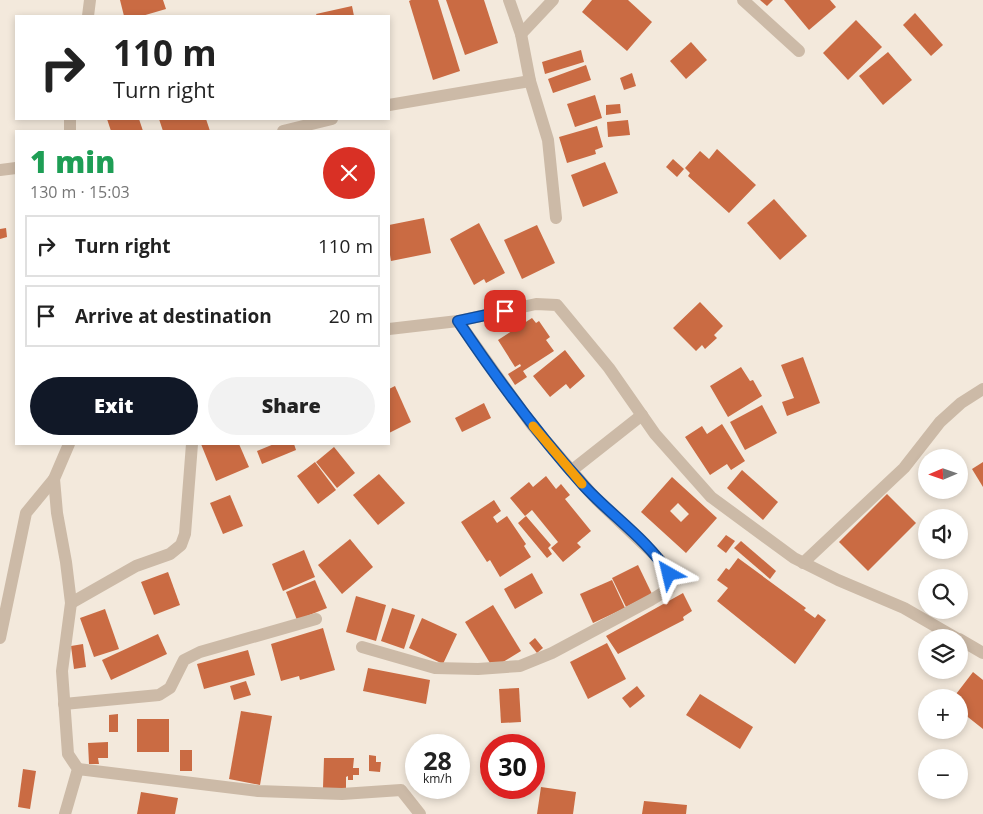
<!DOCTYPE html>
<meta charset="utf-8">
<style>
body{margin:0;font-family:"Open Sans",sans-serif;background:#f2f2f2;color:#222;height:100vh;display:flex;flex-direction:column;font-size:19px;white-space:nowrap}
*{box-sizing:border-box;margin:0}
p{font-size:16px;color:#767676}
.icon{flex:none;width:28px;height:28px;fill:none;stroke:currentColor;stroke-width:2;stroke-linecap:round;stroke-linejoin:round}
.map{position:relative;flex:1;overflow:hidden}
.drawer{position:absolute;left:15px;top:130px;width:375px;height:315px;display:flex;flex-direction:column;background:#fff;border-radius:0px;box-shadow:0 2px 8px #0003}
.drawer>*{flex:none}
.banner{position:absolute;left:15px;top:15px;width:375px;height:105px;border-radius:0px;box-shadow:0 2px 8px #0003;background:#fff;color:#222;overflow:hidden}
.needle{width:32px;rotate:268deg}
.tools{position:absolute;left:918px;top:449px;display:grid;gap:10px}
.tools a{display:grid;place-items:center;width:50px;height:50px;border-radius:50%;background:#fff;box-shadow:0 2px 8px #0003;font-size:25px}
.speed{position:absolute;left:405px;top:734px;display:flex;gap:10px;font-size:25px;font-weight:700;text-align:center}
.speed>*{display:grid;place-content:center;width:65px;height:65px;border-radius:50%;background:#fff;box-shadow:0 2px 8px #0003;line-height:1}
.speed small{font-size:12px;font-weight:400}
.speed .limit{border:8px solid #d22;background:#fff;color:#111}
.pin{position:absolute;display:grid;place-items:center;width:42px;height:42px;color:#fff;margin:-21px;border-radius:10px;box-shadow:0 2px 8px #0006}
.me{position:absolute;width:55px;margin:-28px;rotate:323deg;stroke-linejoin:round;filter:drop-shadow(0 0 4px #0008)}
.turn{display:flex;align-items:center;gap:18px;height:105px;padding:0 15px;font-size:22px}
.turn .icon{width:65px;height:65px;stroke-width:2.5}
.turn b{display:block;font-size:35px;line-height:42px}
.round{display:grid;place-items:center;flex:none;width:52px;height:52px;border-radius:26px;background:#f2f2f2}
.head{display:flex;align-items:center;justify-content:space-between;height:85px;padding:0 15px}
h1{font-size:30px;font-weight:800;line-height:38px;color:#1e9e55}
.cta{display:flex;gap:10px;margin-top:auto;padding:10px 15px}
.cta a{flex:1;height:58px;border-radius:30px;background:#111827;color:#fff;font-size:20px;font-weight:800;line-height:58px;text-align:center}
.cta a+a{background:#f2f2f2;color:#222}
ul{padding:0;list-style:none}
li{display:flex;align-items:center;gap:15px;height:62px;margin:0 10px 8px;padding:0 5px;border:2px solid #e0e0e0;border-radius:0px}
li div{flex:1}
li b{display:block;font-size:19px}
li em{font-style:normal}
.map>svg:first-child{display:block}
.building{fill:#ca6b43;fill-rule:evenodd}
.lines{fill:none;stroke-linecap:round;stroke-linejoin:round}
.minor{stroke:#ccbaa7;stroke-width:12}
.route-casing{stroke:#114b97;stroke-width:12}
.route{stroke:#1a73e8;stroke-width:9}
.slow{stroke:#f59e0b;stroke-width:9}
</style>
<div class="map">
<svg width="983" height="814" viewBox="0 0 983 814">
<rect width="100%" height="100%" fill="#f3e9dc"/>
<g class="building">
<path d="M120 0H163L166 9 142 16H124Z"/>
<path d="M411 0H438L460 71 433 80 409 1Z"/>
<path d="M446 0H484L498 43 465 55Z"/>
<path d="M592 0H628L652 22 627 51 582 12Z"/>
<path d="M760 0H773L767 6Z"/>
<path d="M784 0H830L836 7 809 30Z"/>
<path d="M352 6 354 16H317L316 14Z"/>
<path d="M915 13 943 45 931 56 903 25Z"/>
<path d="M856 20 882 47 848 80 823 53Z"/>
<path d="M691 42 707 60 686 79 670 61Z"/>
<path d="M581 50 584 62 545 74 542 62Z"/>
<path d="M888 52 912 80 883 105 859 76Z"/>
<path d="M586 65 591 80 553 93 548 79Z"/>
<path d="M632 73 636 86 624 90 620 78Z"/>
<path d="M595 95 602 118 575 127 567 104Z"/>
<path d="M620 104 621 113 606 115V105Z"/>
<path d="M107 119H139L143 131H111Z"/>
<path d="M159 119H206L210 131H163Z"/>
<path d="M628 120 630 135 608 137 607 122Z"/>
<path d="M597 126 603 147 595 150 596 154 567 163 559 137Z"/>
<path d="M717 149 756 185 729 213 688 176 690 173 685 168 700 151 709 159Z"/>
<path d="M673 159 684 169 677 177 666 167Z"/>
<path d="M605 162 618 193 583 207 571 175Z"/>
<path d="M774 199 807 236 780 260 747 223Z"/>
<path d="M424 218 431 253 391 261 389 249V225Z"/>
<path d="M479 223 505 273 486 283 484 279 474 285 450 239Z"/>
<path d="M537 225 555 263 522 279 504 240Z"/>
<path d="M6 228 7 237 0 239V229Z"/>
<path d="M700 302 723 326 714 335 717 338 705 349 702 345 696 351 673 328Z"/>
<path d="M532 318 536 323 539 321 550 337 546 340 554 351 523 371 527 377 515 385 508 374 521 366 520 364 515 367 498 340Z"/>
<path d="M565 350 585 376 570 389 566 384 550 397 533 376Z"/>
<path d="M803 357 820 403 787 416 782 402 794 398 781 365Z"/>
<path d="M741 367 750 381 753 380 762 396 728 417 710 386Z"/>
<path d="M395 386 411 422 389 433V389Z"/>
<path d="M484 403 491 418 462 432 455 418Z"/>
<path d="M762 405 777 433 745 450 730 422Z"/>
<path d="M722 424 745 461 731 470 727 464 710 475 685 437 702 426 707 434Z"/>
<path d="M201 444H239L249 467 216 481Z"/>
<path d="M274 444H294L296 450 262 464 257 451Z"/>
<path d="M334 447 355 473 337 488 316 462Z"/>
<path d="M315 462 336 490 318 504 297 476Z"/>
<path d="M983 462V487L972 469Z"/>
<path d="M742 470 778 502 763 520 727 488Z"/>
<path d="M379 474 405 503 378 525 353 495Z"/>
<path d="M546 476 556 489 561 484 570 495 565 499 591 531 577 543 581 547 563 562 551 548 558 542 532 510 525 516 510 498 529 482 533 487Z"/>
<path d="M672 477 717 518 686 553 641 512ZM678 503 689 514 681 522 670 511Z"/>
<path d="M887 494 916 523 868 571 839 542Z"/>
<path d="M230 495 243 526 223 534 210 503Z"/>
<path d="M494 500 501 511 493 517 497 523 507 516 526 544 524 546 531 557 500 577 490 560 487 562 461 522Z"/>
<path d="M526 516 551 545 548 548 552 554 547 558 518 523Z"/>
<path d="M726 535 735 541 726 553 717 546Z"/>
<path d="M350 539 373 567 342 594 318 565Z"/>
<path d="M741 541 776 571 770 579 734 548Z"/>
<path d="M304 550 315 577 283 591 272 564Z"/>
<path d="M738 558 806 608 804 610 815 618 818 614 826 620 795 664 717 601 728 588 717 580 726 568 729 570Z"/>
<path d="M638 565 652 594 626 607 612 578Z"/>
<path d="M168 572 180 605 154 615 141 582Z"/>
<path d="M532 573 543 593 515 609 504 589Z"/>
<path d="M315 580 327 608 297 620 286 592Z"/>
<path d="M612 580 625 608 593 623 580 594Z"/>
<path d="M683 593 692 611 683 617 684 620 618 654 606 636Z"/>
<path d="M356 596 386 605 376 641 346 632Z"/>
<path d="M493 605 521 651 493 668 465 622Z"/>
<path d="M392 608 415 615 404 649 381 641Z"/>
<path d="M105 609 119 649 94 657 80 618Z"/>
<path d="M422 618 457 634 443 664 409 648Z"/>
<path d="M323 628 335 670 300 680 299 676 281 681 271 644Z"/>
<path d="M158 634 167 654 111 680 102 660Z"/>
<path d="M535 638 543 648 537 653 529 643Z"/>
<path d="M607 643 626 679 588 699 570 662Z"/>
<path d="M83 644 86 667 74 669 71 646Z"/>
<path d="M248 650 255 675 204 689 197 664Z"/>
<path d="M368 668 430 680 426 704 363 691Z"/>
<path d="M973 672 983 680V729L959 710V698H953Z"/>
<path d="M246 681 251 695 234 700 230 686Z"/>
<path d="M637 686 645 696 630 708 622 698Z"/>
<path d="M519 688 521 722 501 723 499 689Z"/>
<path d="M700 694 753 727 740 749 686 715Z"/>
<path d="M241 711 272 716 260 785 229 779Z"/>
<path d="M118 714V732H109V715Z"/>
<rect x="137" y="719" width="32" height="33"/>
<path d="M108 742V758H98L99 764H89L88 743Z"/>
<rect x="180" y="750" width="12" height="21"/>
<path d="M369 755 376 756V762H381L380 772 369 771Z"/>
<path d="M324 758H354L353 768H359V775H353V780H348V776L346 777V788H323Z"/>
<path d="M23 769 36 771 30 809 18 807Z"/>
<path d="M541 787 576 792 573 814H537Z"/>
<path d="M141 792 178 798 175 814H137Z"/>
<path d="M644 801 687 805 686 814H642Z"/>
</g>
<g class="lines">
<g class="minor">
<path d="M509 0 521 34 530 81 548 140 556 218"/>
<path d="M743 0 799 51"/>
<path d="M88 16 90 0"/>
<path d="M521 34 553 0"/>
<path d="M389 105 530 81"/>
<path d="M70 131V119"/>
<path d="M283 131 332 119"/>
<path d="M0 170 16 168"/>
<path d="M458 321 536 304 557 305 609 368 655 434 711 497 794 558 838 580 904 608 956 638"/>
<path d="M571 471 642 415"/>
<path d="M803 563 904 468 940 422 961 403 983 389"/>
<path d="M71 603 136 566 170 554 181 545 185 534 192 444"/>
<path d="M0 638 26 513 54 479"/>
<path d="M959 639 983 653"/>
<path d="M362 647 435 668 478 669 520 666 552 653 651 600 669 589V574L660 560 597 500 532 425 458 321 389 329"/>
<path d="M64 704 159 695 170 688 184 660 200 652 316 619"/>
<path d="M78 769 258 791 342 794 401 790 420 814"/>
<path d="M65 814 78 769 68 754 62 671 71 603 66 562 57 513 54 479 69 444"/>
</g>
</g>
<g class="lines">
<defs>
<path id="route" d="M505 311 458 321C497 379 538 435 585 487 612 516 648 540 669 574"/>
</defs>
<use href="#route" class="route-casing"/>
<use href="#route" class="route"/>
<path class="slow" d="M533 426 582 484"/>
</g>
</svg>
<div class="tools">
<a><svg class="needle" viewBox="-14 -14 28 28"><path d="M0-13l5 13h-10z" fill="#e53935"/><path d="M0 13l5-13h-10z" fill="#767676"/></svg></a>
<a><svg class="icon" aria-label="sound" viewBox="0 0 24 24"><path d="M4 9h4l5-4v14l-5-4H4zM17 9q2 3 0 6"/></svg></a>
<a><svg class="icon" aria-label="search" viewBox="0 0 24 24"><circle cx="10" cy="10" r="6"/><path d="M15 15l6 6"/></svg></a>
<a><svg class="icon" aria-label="layers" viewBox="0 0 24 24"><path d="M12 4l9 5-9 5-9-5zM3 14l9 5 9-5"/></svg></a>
<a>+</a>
<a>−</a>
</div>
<div class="speed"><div>28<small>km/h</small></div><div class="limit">30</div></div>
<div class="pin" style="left:505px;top:311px;background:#d93025"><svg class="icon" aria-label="arrive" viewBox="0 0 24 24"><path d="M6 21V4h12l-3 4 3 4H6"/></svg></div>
<svg class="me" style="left:669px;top:574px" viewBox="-20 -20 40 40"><path d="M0-17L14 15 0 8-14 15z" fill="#1a73e8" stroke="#fff" stroke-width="4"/></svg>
<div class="banner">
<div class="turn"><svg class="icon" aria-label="right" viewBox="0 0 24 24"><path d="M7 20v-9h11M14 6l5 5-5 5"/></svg><div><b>110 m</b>Turn right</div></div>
</div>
<section class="drawer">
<div class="head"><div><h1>1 min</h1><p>130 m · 15:03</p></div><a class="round" style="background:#d93025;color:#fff"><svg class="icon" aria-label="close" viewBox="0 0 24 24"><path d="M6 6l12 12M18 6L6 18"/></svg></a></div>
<ul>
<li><svg class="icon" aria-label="right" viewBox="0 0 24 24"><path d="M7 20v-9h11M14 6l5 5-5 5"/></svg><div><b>Turn right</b></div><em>110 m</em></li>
<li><svg class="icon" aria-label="arrive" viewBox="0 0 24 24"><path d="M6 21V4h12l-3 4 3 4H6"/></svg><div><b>Arrive at destination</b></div><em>20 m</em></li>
</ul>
<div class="cta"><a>Exit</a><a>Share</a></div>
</section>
</div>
